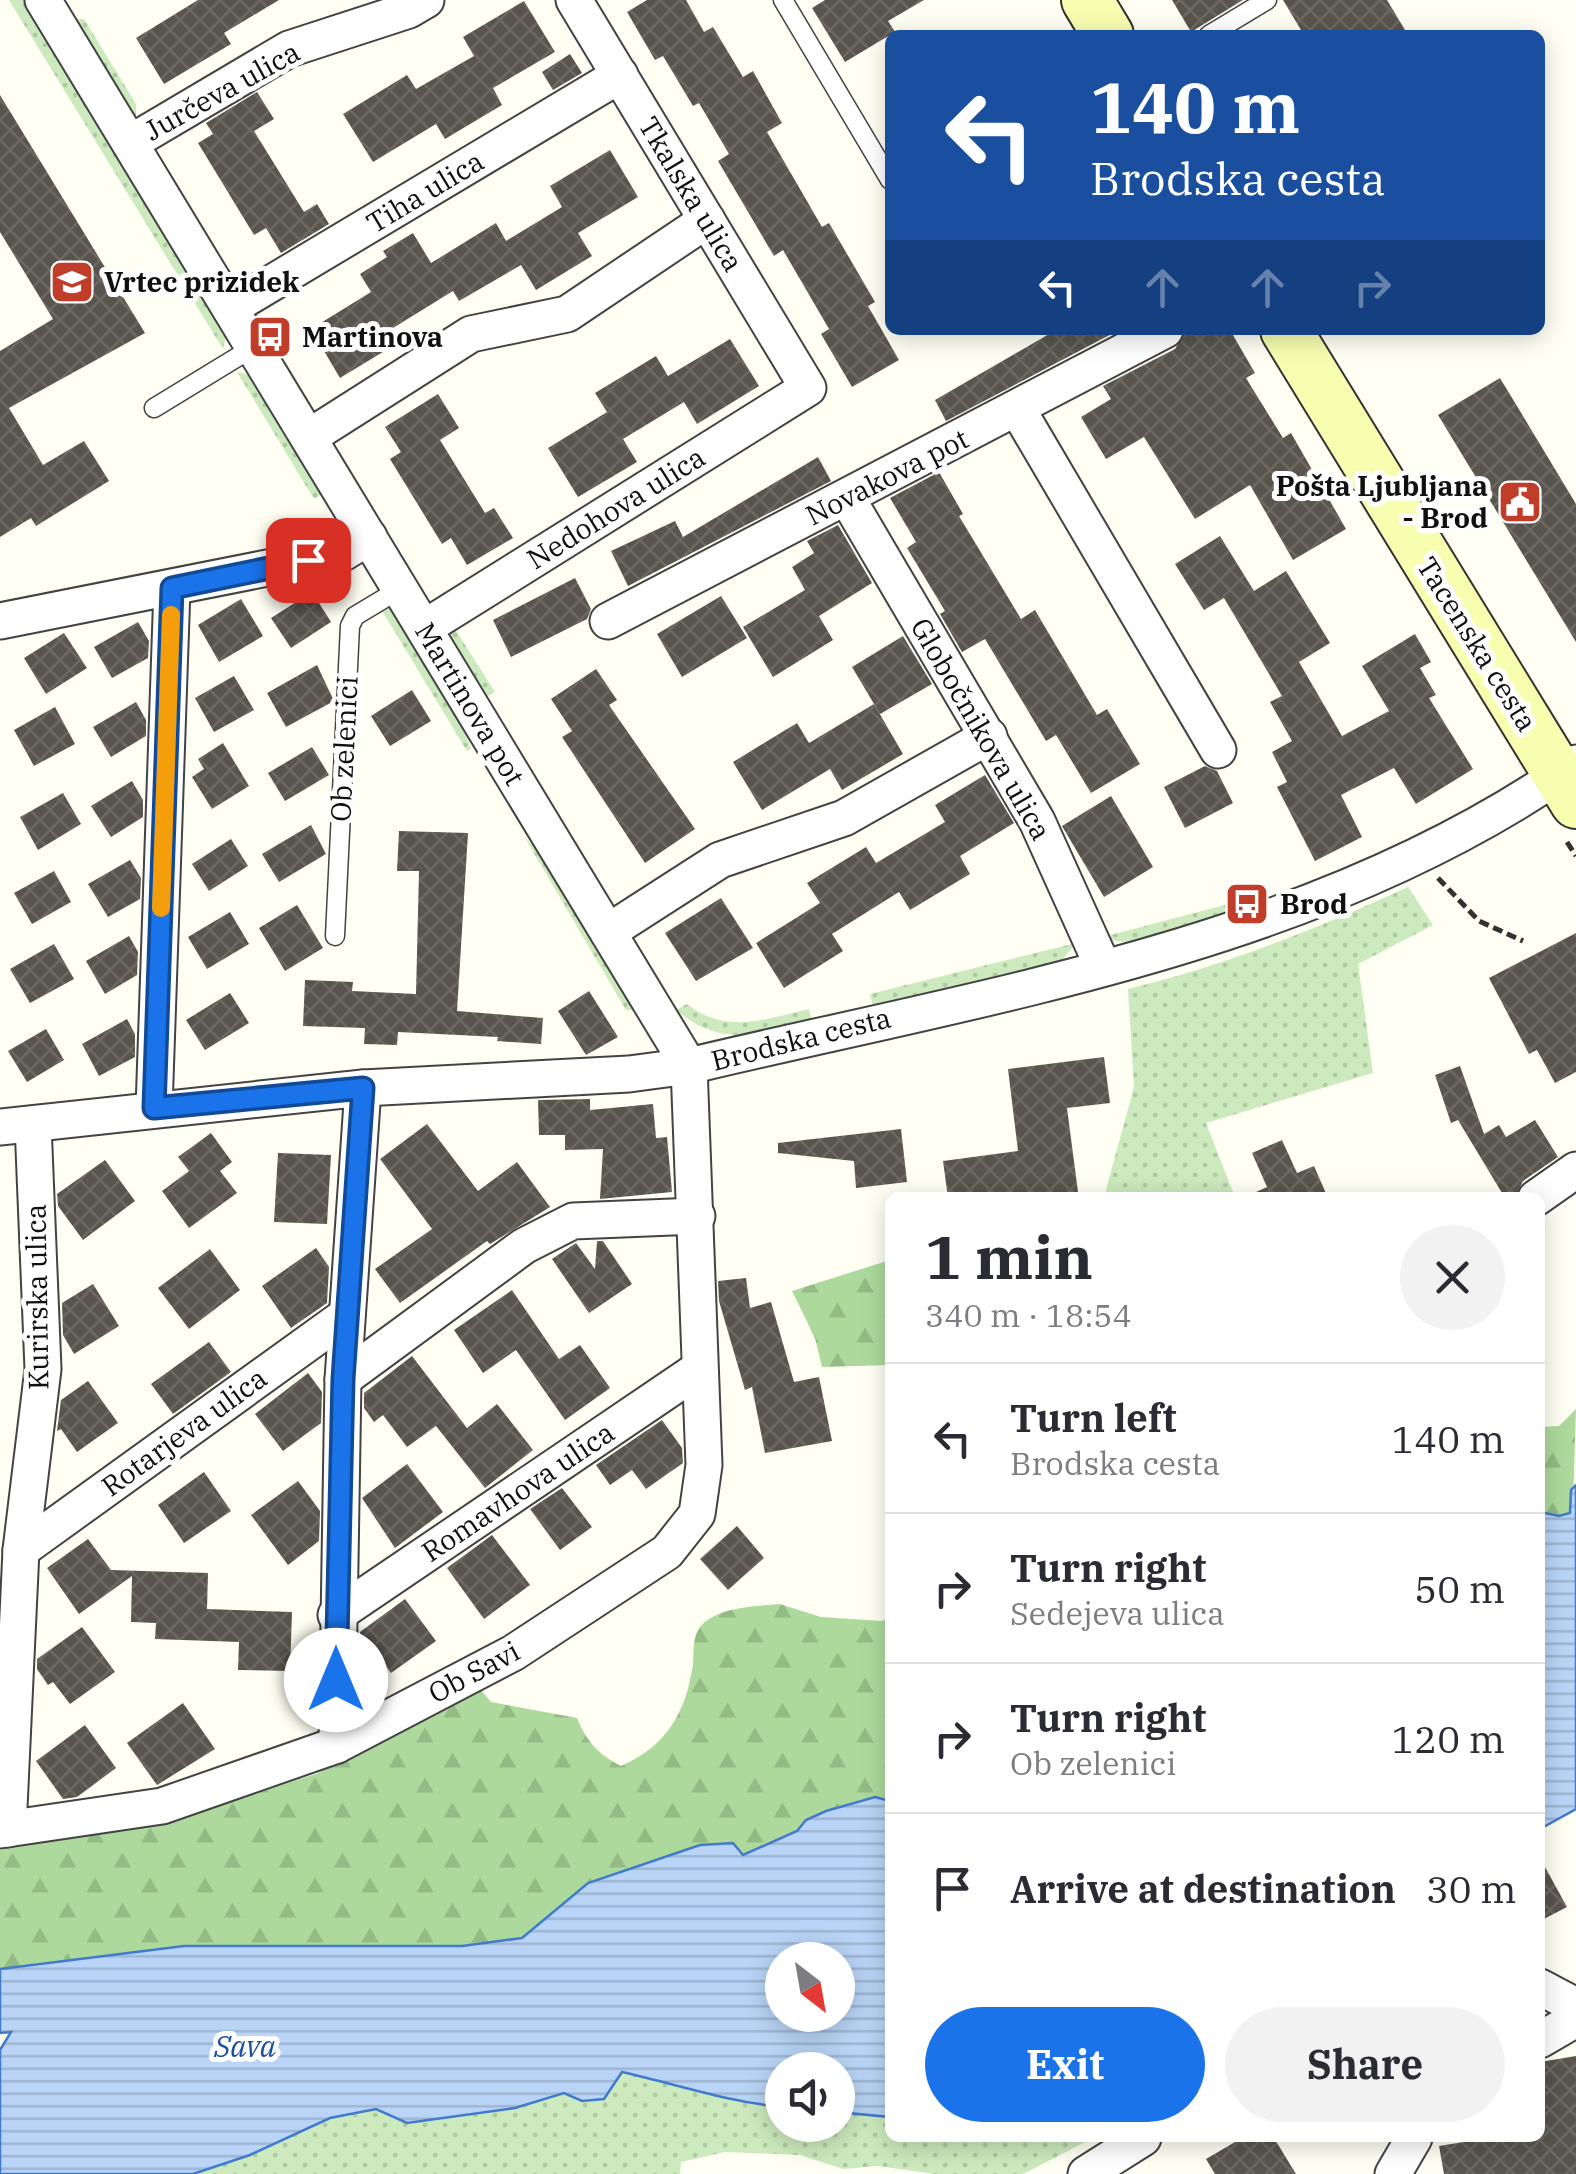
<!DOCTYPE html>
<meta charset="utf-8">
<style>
body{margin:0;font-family:"IBM Plex Serif",serif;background:#f2f2f3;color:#2b2b33;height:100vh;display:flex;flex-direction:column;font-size:38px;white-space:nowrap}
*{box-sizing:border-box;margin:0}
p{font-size:32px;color:#7c7c81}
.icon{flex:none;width:55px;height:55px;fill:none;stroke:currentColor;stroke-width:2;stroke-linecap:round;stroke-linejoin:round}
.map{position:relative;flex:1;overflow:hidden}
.drawer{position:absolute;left:885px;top:1192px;width:660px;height:950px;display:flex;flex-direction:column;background:#fff;border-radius:15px;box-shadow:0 5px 25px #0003}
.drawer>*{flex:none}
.hud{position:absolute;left:885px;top:30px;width:660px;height:305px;border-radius:15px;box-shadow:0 5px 25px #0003;background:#1a4fa0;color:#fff;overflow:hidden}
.needle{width:65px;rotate:149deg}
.fabs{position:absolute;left:765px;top:1942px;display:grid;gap:20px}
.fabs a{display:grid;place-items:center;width:90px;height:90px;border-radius:50%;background:#fff;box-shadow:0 5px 25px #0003;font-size:50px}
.pin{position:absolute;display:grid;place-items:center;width:85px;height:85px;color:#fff;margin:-42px;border-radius:20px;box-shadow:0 5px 15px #0006}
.me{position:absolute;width:110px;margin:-55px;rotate:0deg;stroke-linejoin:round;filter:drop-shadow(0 0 8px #0008)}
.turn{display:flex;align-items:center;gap:35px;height:210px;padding:0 40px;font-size:45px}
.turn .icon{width:130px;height:130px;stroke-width:2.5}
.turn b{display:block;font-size:70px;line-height:85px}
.lanes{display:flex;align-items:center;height:95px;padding:0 40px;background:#0003;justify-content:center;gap:50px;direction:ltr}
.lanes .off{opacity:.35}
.round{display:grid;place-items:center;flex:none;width:105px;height:105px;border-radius:52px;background:#f2f2f3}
.overview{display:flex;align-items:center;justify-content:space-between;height:170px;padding:0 40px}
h1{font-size:60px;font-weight:700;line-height:75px}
.cta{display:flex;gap:20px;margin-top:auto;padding:20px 40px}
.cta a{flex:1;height:115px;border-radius:60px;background:#1a73e8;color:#fff;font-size:40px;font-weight:700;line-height:115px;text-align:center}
.cta a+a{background:#f2f2f3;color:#2b2b33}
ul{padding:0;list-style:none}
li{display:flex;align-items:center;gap:30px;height:150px;padding:0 40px;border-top:2px solid #e1e1e2}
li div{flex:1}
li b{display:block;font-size:38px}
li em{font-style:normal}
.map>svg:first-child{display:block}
.grass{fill:url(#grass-dots)}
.forest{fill:url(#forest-firs)}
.water{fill:url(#water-rules);stroke:#417bcc;stroke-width:2.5;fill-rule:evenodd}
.building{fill:url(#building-cross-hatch)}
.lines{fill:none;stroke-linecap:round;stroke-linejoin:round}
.service-casing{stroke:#434343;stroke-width:21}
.minor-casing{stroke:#434343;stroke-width:39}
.secondary-casing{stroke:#323232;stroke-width:54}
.path{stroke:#323232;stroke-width:5;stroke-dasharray:10 5;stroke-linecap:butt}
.service{stroke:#fff;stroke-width:18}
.minor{stroke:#fff;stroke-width:35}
.secondary{stroke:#f8feb0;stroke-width:50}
.route-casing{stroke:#114b97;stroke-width:25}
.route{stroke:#1a73e8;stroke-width:18}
.slow{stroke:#f59e0b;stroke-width:18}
.labels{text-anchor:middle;stroke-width:10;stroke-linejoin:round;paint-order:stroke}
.street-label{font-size:28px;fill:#101010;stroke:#fff}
.poi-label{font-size:28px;font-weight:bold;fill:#101010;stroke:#fff;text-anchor:start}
.water-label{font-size:30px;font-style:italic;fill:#194ea2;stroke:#fff}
</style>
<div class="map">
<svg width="1576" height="2174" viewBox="0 0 1576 2174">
<defs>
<pattern id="grass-dots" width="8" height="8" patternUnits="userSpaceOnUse" patternTransform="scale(2.5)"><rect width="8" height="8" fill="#cceabd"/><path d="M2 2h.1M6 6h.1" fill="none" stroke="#aec8a1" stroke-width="1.8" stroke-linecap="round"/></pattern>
<pattern id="forest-firs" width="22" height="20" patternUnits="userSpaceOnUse" patternTransform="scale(2.5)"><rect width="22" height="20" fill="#adda9c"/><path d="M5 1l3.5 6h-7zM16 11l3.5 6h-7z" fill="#94ba85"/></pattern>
<pattern id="water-rules" width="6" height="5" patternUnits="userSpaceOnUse" patternTransform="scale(2.5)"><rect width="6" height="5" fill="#b9d4f6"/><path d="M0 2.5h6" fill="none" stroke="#9eb5d2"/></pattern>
<pattern id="building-cross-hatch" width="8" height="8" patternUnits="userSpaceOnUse" patternTransform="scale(2.5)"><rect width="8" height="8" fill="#59544d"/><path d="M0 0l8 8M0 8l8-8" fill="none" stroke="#6c6862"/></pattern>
</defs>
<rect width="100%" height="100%" fill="#fffff4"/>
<g class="grass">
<path d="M9 0H26L227 331 223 349Z"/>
<path d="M74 19H84L136 104V116L125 109Z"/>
<path d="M237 372 251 375 326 492 314 499Z"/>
<path d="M393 602 454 703 471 749 467 751 381 609Z"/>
<path d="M455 629 495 692 483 699 450 641 449 630Z"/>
<path d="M524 836 553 867 641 1011 626 1010Z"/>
<path d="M1408 887 1433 925 1358 964 1373 1073 1206 1123 1235 1197H1104L1134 1087 1128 989C1226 965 1317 929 1408 887Z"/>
<path d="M1236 902 1239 913C1207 922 1131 954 1103 937Z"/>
<path d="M1076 943 1062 960 873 1006 870 994Z"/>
<path d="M687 1004C725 1035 766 1019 809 1009L812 1021C761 1035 721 1048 676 1010Z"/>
<path d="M622 2072C676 2084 728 2102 782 2107V2125H838V2112L890 2117V2138H1093L1023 2174H934L878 2166 843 2169 800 2155 725 2152 681 2162 680 2174H193L250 2155 330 2118 376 2108 407 2123 515 2108 564 2093 607 2089Z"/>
</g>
<g class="forest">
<path d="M890 1260V1365L822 1367 815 1338 792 1291Z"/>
<path d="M1576 1409 1573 1505 1570 1513 1559 1516 1540 1512V1427L1559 1426Z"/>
<path d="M780 1604 821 1617 882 1621 890 1617V1801L863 1799 826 1811 806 1820 797 1831 743 1855 701 1845 588 1883 522 1938 462 1946H184L0 1969V1850L157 1822 316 1774 477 1686 491 1702 577 1718C587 1742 598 1754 621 1766 667 1746 686 1712 693 1664 694 1652 692 1638 700 1627 716 1607 756 1606 780 1604Z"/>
</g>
<g class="water">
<path d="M1576 1485V1809L1540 1829V1512L1559 1516 1570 1513 1571 1490Z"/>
<path d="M875 1797 890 1801V2117L838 2112V2070H782V2107C728 2102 676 2084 622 2072L604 2099 582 2101 564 2093 515 2108 407 2123 376 2109 330 2118 250 2155 193 2174H0V2050L11 2032 0 2033V1969L184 1946H462L522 1938 588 1883 700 1845 733 1843 743 1855 797 1831 806 1820 826 1811ZM782 1960H838V2015H782Z"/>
</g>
<g class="building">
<path d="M198 0H279L224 33 231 44 164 84 136 38Z"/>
<path d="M647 0H686L704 32 713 27 743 77 753 71 782 123 767 132 822 227 829 223 875 302 868 306 899 360 852 387 821 334 829 329 783 250 774 256 718 161 729 154 699 103 693 106 663 56 655 60 627 12Z"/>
<path d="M825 0H924L888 21 895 32 845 62 812 8Z"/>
<path d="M1172 0H1243L1191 32Z"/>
<path d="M1283 0H1387L1408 35H1304Z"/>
<path d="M524 1 555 52 493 88 502 105 445 139 436 124 373 162 343 114 407 75 416 89 474 56 463 37Z"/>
<path d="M570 54 582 73 553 90 542 72Z"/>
<path d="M257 92 274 119 254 131 304 212 317 204 329 224 281 253 266 228 254 235 198 143 213 134 206 123Z"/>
<path d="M0 95 145 333 9 408 43 465 84 441 109 481 36 526 31 518 0 537V351L53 319 0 232Z"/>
<path d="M610 150 638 197 578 233 592 256 536 290 521 265 459 301 453 291 393 328 401 341 340 378 311 329 371 292 360 274 387 257 383 251 413 233 431 263 496 223 506 241 562 207 550 186Z"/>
<path d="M1056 330H1119L946 421 935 400Z"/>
<path d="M1186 330H1230L1255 373 1246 378 1283 438 1291 433 1346 529 1293 560 1250 485 1195 519 1144 437 1106 459 1081 417 1111 399 1103 386 1175 349Z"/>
<path d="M730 339 759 386 697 424 684 402 623 439 637 462 578 497 548 448 607 412 595 393 656 356 668 376Z"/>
<path d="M1500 378 1576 504V642L1438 415Z"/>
<path d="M438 394 459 428 440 440 485 513 494 508 513 538 467 565 451 538 442 544 390 459 401 452 385 427Z"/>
<path d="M818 457 831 481 628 586 611 551 675 521 683 537Z"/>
<path d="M939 472 963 514 959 516 1021 619 1035 610 1097 715 1107 709 1140 764 1091 793 1056 735 1046 741 985 639 962 652 940 614 945 611 907 548 916 542 890 498Z"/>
<path d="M838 525 872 583 819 616 833 640 773 677 743 627 805 590 792 567 814 553 807 541Z"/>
<path d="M1220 536 1254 591 1286 571 1330 643 1299 662 1342 736 1389 711 1362 666 1415 634 1431 662 1420 668 1436 695 1429 698 1473 769 1416 804 1394 768 1341 795 1362 837 1315 861 1277 787 1287 782 1272 752 1292 741 1270 702 1282 696 1224 598 1204 610 1175 564Z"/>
<path d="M575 578 591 609 587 619 511 657 493 620Z"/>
<path d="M312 592 331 622 291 648 271 618Z"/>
<path d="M721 596 747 638 682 677 657 634Z"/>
<path d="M241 599 263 636 219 662 198 625Z"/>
<path d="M138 622 149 641 148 658 112 678 94 647Z"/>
<path d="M64 633 87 668 46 694 24 658Z"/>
<path d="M903 636 932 684 880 714 852 667Z"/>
<path d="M317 665 334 701 286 727 267 693Z"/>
<path d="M596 669 617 700 609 705 695 829 645 863 562 737 572 731 551 699Z"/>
<path d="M234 676 254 710 214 732 195 698Z"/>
<path d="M412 690 431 721 390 746 371 716Z"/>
<path d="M136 702 146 720V736L111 757 93 727Z"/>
<path d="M874 704 903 754 842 790 830 769 762 810 733 762 797 723 809 743Z"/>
<path d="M55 707 75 744 34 766 14 730Z"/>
<path d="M223 743 249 786 212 809 192 777 204 769 198 759Z"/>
<path d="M312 747 329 775 285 801 268 773Z"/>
<path d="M1205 766 1217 771 1233 803 1185 828 1164 787Z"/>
<path d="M985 775 1014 823 960 856 970 874 910 910 899 892 832 934 843 951 784 988 756 943 820 903 807 883 866 847 876 863 945 822 935 805Z"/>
<path d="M132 781 143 800V817L111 837 91 806Z"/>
<path d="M63 793 81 824 38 850 20 817Z"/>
<path d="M1111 796 1153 867 1104 897 1062 826Z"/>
<path d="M311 825 326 854 279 882 262 854Z"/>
<path d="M399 831 468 833 457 1011 543 1018 541 1044 497 1041 498 1037 398 1032 397 1045 364 1044 365 1028 303 1026 305 980 353 982 352 991 416 994 419 871H397Z"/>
<path d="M231 839 248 866 209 891 192 864Z"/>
<path d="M130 860 141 878 140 899 108 917 88 884Z"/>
<path d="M54 871 71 902 32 924 14 893Z"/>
<path d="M721 898 753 948 696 981 665 933Z"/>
<path d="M297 905 323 948 285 971 259 928Z"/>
<path d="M230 912 249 944 207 969 188 937Z"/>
<path d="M1576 933V1072L1555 1083 1537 1050 1529 1054 1489 978Z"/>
<path d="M129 936 138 952 137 975 105 994 86 961Z"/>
<path d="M54 944 74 979 30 1003 10 969Z"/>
<path d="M589 991 618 1037 586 1055 558 1011Z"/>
<path d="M230 993 249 1023 205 1050 186 1020Z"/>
<path d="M127 1019 135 1034V1057L99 1076 82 1044Z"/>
<path d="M46 1029 64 1060 27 1082 8 1051Z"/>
<path d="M1104 1057 1110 1103 1067 1108 1078 1192 1035 1198H948L943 1161 1018 1151 1008 1069Z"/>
<path d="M1460 1066 1484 1134 1499 1125 1506 1137 1535 1120 1558 1157 1523 1181 1515 1198H1505L1458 1120 1451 1123 1435 1075Z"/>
<path d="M590 1099V1110L653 1104 656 1138 667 1137 672 1192 600 1199 603 1149 565 1150V1135H539L538 1100Z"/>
<path d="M427 1124 478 1191 517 1162 550 1207 490 1244 487 1241 400 1303 375 1269 432 1229 380 1159Z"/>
<path d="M901 1129 907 1182 856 1188 854 1161 778 1153V1143Z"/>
<path d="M211 1133 232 1162 220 1171 237 1193 189 1228 162 1191 189 1171 178 1157Z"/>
<path d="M1282 1140 1297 1173 1314 1166 1328 1198H1243L1267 1187 1252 1153Z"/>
<path d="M278 1153 331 1155 327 1224 274 1222Z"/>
<path d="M105 1160 135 1201 83 1240 58 1206 57 1194Z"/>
<path d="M597 1241H603L632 1284 589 1313 552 1259 576 1243 595 1269Z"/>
<path d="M316 1248 329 1267 327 1303 291 1328 262 1286Z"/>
<path d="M210 1249 240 1290 189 1329 158 1288Z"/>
<path d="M746 1278 750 1308 771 1302 794 1382 819 1377 832 1441 765 1453 752 1387 745 1390 719 1301 718 1281Z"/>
<path d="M93 1284 119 1326 74 1354 63 1335 62 1303Z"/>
<path d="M512 1290 559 1359 580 1345 610 1388 565 1420 516 1350 483 1373 454 1330Z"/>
<path d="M209 1342 231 1372 173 1414 151 1384Z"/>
<path d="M412 1356 467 1428 497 1404 533 1450 485 1488 436 1426 407 1447 383 1415 374 1422 364 1408V1393Z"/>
<path d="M308 1373 322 1392 321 1423 283 1451 255 1414Z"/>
<path d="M88 1381 118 1423 77 1452 61 1429 57 1431 61 1400Z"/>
<path d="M662 1420 682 1448 683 1463 646 1489 632 1470 610 1485 596 1465Z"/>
<path d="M407 1464 443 1512 395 1548 362 1498Z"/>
<path d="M204 1472 231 1511 184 1543 158 1505Z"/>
<path d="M298 1481 320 1511 319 1541 288 1565 251 1515Z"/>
<path d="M562 1488 592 1527 560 1550 530 1509Z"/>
<path d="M737 1526 764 1558 728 1590 700 1559Z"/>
<path d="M492 1535 530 1585 484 1619 447 1568Z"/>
<path d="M88 1539 111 1570 208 1573 207 1609 292 1612 290 1671 238 1670 239 1642 155 1639 156 1623 131 1622 132 1576 79 1614 47 1568Z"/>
<path d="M405 1599 436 1641 391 1673 374 1651 369 1655 360 1643V1632Z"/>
<path d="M82 1627 115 1672 70 1704 53 1682 48 1685 37 1669V1659Z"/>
<path d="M183 1703 215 1749 157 1785 127 1743Z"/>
<path d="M85 1725 116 1768 77 1797 63 1799 36 1761Z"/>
<path d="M1540 1858 1567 1907 1540 1921Z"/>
<path d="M1576 2056V2174H1444L1439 2146 1489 2138H1540L1544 2128 1540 2062Z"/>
<path d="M1242 2138H1274L1296 2174H1215L1206 2159Z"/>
</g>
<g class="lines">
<defs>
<g id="service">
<path d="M783 0 890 180"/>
<path d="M1209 35 1267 0"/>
<path d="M154 408 254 347"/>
<path d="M335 936 350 626 355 616 400 589"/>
</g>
<g id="minor">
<path d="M130 143 289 49 409 10 426 0"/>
<path d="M230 308 620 75"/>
<path d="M1018 410 1218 750"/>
<path d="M309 437 471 334 567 314 707 220"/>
<path d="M847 498 1037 821 1103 967"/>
<path d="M0 621 343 553 369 537"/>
<path d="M608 621 1165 330"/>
<path d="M424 628 808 388 574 0"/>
<path d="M608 932 720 860 844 818 989 736"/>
<path d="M154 1109 172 588"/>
<path d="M0 1127 363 1088 629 1074 689 1066C990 994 1319 945 1576 763"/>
<path d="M1536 1198 1576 1170"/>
<path d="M343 1379 524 1246 573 1221 697 1216"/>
<path d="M21 1550 347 1315"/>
<path d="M336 1615 699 1369"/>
<path d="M337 1745 343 1379 363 1088"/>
<path d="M8 1829 21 1550 43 1369 33 1124"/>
<path d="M0 1830 162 1806 337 1745 513 1653 667 1552 697 1514 704 1465 689 1066 43 0"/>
<path d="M1540 1987 1576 2006"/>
<path d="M1540 2040 1576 2019"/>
<path d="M1086 2174 1143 2138"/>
<path d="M1393 2174 1414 2138"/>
</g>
<g id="secondary">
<path d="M1087 0 1108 35"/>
<path d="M1286 330 1576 803"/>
</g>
</defs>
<use href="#service" class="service-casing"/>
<use href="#minor" class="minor-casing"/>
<use href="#secondary" class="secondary-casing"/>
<g class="path">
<path d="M1567 842 1576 856"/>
<path d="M1438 878 1479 921 1523 941"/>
</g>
<use href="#service" class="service"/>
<use href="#minor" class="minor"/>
<use href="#secondary" class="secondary"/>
</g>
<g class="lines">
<defs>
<path id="route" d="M308 560 172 588 154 1108 363 1088 343 1379 336 1680"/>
</defs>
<use href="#route" class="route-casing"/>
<use href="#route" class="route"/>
<path class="slow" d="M161 908 171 615"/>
</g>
<defs>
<symbol id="school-square" viewBox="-11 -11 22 22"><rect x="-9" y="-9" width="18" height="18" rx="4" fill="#c03d29" stroke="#fff"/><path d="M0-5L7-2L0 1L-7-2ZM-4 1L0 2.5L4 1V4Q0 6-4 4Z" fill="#fff"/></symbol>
<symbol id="bus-square" viewBox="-11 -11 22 22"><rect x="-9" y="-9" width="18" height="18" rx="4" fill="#c03d29" stroke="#fff"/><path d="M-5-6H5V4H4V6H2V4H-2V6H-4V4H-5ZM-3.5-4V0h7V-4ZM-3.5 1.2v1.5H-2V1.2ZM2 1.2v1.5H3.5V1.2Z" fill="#fff"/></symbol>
<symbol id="civic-square" viewBox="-11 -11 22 22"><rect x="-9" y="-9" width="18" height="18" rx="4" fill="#c03d29" stroke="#fff"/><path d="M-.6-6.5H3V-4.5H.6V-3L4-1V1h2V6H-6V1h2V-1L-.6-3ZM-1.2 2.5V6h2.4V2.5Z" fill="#fff"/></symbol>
</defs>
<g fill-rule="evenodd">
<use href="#school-square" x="47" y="257" width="50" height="50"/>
<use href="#bus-square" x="245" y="312" width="50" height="50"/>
<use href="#civic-square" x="1495" y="477" width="50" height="50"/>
<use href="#bus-square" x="1222" y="879" width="50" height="50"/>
</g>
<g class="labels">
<g class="street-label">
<text transform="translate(222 91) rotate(-29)" y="10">Jurčeva ulica</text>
<text transform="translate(425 192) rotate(-31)" y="10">Tiha ulica</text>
<text transform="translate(691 194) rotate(59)" y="10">Tkalska ulica</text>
<text transform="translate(887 477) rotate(-27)" y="10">Novakova pot</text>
<text transform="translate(616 508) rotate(-32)" y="10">Nedohova ulica</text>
<text transform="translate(1477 644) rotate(58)" y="10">Tacenska cesta</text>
<text transform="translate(470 704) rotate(59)" y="10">Martinova pot</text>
<text transform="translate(981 729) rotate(60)" y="10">Globočnikova ulica</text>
<text transform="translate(344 749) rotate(-87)" y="10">Ob zelenici</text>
<text transform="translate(801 1039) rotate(-14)" y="10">Brodska cesta</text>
<text transform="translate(37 1297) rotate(-91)" y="10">Kurirska ulica</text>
<text transform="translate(184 1432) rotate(-36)" y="10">Rotarjeva ulica</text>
<text transform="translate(518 1492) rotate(-34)" y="10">Romavhova ulica</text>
<text transform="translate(474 1672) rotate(-28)" y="10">Ob Savi</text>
</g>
<g class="poi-label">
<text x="104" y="292">Vrtec prizidek</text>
<text x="302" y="347">Martinova</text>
<text x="1488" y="496" text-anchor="end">Pošta Ljubljana<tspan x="1488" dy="32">- Brod</tspan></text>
<text x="1280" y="914">Brod</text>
</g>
<g class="water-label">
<text x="245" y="2057">Sava</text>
</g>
</g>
</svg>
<div class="fabs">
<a><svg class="needle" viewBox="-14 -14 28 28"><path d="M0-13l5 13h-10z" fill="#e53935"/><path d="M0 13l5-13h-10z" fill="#7c7c81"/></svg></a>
<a><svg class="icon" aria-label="sound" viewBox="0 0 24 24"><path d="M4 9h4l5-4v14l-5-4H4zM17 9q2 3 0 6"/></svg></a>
</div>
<div class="pin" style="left:308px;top:560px;background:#d93025"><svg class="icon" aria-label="arrive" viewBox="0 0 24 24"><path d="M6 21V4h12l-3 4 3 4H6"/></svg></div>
<svg class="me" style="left:336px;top:1680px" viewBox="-20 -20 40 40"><circle r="19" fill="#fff"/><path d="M0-13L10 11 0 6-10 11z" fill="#1a73e8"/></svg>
<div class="hud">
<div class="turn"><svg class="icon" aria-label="left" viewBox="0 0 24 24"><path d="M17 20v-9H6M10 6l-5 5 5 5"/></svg><div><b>140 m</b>Brodska cesta</div></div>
<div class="lanes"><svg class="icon" aria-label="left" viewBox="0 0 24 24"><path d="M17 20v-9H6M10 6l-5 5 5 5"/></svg><svg class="icon off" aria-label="ahead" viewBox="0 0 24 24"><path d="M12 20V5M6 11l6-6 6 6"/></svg><svg class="icon off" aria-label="ahead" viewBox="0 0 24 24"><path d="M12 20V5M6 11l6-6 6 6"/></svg><svg class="icon off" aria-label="right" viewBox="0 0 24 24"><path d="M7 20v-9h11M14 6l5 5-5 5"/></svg></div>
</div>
<section class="drawer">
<div class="overview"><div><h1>1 min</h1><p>340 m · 18:54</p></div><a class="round"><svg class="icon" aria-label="close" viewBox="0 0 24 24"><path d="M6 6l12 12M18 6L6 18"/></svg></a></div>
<ul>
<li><svg class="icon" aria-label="left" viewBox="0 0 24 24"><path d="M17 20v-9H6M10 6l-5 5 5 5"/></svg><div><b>Turn left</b><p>Brodska cesta</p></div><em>140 m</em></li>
<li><svg class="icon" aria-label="right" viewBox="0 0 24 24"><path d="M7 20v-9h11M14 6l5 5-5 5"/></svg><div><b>Turn right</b><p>Sedejeva ulica</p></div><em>50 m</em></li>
<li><svg class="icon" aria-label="right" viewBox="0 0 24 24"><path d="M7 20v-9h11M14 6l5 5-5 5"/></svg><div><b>Turn right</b><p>Ob zelenici</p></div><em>120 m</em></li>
<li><svg class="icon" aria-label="arrive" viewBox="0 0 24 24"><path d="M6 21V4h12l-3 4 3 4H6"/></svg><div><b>Arrive at destination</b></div><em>30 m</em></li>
</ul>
<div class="cta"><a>Exit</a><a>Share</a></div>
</section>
</div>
